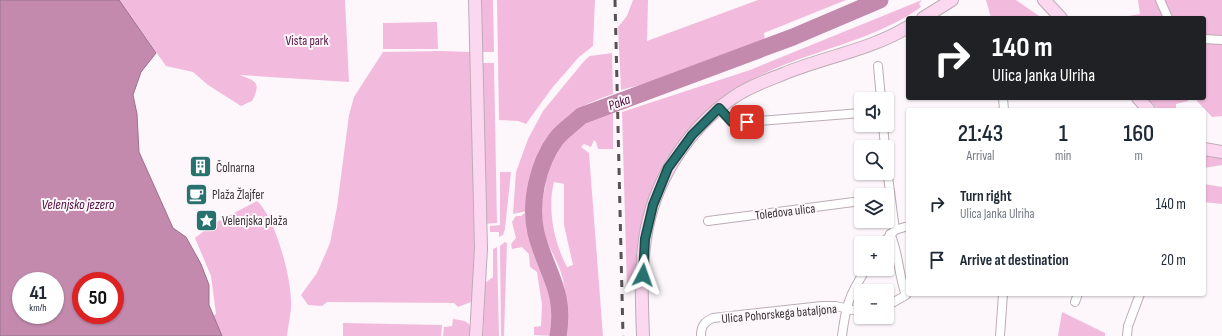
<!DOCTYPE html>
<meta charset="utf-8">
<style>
body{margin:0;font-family:"Sofia Sans Condensed",sans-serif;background:#f2f2f3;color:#1f2937;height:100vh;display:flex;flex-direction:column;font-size:15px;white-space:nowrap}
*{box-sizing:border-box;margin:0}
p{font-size:13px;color:#747a83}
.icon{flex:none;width:22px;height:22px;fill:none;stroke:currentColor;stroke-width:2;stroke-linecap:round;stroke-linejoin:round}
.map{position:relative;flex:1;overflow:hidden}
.side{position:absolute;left:906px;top:108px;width:300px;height:188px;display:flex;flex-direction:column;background:#fff;border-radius:4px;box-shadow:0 1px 3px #0004}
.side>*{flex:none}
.hud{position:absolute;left:906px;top:16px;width:300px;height:84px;border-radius:4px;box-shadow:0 1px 3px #0004;background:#202124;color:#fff;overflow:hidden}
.buttons{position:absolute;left:854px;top:92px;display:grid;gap:8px}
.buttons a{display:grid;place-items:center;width:40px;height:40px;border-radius:4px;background:#fff;box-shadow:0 1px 3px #0004;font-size:20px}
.speed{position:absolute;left:12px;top:272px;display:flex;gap:8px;font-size:20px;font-weight:700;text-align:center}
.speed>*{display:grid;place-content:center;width:52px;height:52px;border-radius:50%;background:#fff;box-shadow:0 1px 3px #0004;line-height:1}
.speed small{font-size:10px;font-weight:400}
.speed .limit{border:6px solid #d22;background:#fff;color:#111}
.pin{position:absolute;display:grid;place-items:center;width:34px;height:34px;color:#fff;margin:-17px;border-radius:8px;box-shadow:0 2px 6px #0006}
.me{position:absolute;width:44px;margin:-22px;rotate:4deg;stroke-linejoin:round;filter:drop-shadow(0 0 3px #0008)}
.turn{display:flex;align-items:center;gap:14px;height:84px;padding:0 20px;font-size:18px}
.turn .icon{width:52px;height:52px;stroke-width:2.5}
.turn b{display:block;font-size:28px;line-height:34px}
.eta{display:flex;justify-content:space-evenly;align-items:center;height:68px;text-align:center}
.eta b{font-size:24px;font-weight:600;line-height:28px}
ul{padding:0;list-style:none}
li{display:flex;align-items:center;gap:12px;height:56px;padding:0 20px}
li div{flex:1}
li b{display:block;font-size:15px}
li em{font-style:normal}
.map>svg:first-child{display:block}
.green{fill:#f2bbdd;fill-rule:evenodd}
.water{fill:#c38aae;stroke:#9a708b;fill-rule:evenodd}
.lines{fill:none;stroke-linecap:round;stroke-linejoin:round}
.river{stroke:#c38aae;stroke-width:17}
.street-casing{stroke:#bcacb5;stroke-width:10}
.secondary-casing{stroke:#bcacb5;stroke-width:14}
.street{stroke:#fff;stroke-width:8}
.secondary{stroke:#fcd7f0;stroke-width:12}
.rail{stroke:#575155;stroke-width:3;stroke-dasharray:7 7;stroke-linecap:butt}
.route-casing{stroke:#194948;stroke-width:10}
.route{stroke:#27716e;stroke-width:7}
.labels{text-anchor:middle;stroke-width:4;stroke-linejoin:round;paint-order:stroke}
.park-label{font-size:13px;fill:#5b1748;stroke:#fdf7fb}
.poi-label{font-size:13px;fill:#3a3438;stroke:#fdf7fb;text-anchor:start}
.street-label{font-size:13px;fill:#3a3438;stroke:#fdf7fb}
.water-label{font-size:14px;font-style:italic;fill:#530f41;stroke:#fdf7fb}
</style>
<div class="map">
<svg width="1222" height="336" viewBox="0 0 1222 336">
<rect width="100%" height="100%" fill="#fdf7fb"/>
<g class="green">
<path d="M119 0H345L349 82 240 75C255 81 262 82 252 101L241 106 208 85 193 72 166 66Z"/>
<path d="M480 0H493L494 52H480Z"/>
<path d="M497 0H595L593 46 579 57 552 88 526 124 518 121 499 120Z"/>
<path d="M633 0H648L647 41 758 0H846L764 33 765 42 648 83 621 90 618 27 627 16Z"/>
<path d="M922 0 919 4 921 7C883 34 838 45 794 61 687 100 636 175 634 288H627L622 112 750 70Z"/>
<path d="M986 0H1016L1042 18H991Z"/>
<path d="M1138 0H1157L1165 18H1117L1140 14Z"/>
<path d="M1162 0H1222V38L1204 37V18H1171Z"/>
<path d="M437 22 438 49H383V23Z"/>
<path d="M1204 41 1222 43V116L1212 117 1197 101V98H1204Z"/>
<path d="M441 51 471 52 475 282V293L471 302 458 307 454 303 327 302 322 306 308 305 301 295 317 273 330 243 337 207 349 115 354 97 383 52Z"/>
<path d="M612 53 613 94C601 98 590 102 579 109 547 131 525 171 530 210L527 211C527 227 531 244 538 259 551 286 562 305 554 336L534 335V327L541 326 542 305 537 272 530 267 529 254 522 247 512 249 511 244 516 238 512 222 516 216H521L527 211 513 214 516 172 528 139 543 111 585 60 590 56Z"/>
<path d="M481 63H494L497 223 483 224Z"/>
<path d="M1147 98H1188V101L1176 104V110H1159Z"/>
<path d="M613 108V149H598L596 142 594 140 591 147 584 144 581 147 589 153 603 336H565C568 314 567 287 559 267 552 251 543 236 540 218 539 209 543 197 545 188 546 182 545 176 546 170 553 139 585 118 613 108ZM554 182 564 184V225L573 265 567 267C554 242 547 209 554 182Z"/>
<path d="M1205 154 1222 156V165L1204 168Z"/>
<path d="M500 172H511L505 229 503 235 499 237V232H490V226L500 225Z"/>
<path d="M1204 184 1222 187V204L1204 202Z"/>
<path d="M257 201C276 218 293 283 291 308 290 318 288 327 287 336H222L213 316 216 314 211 276 195 238 213 224Z"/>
<path d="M505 242 507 243 504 336H501L500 246Z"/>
<path d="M497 247 499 336H483L485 283 493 277V249Z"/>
<path d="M1062 312 1105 333V336H1058Z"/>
<path d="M453 319C467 321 472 321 470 336H443L444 327 452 326Z"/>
<path d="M343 323 442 325 441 336H343Z"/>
</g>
<path class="water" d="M0 0H119L156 53 141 72 133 95 137 114 139 152 173 228 186 237 201 264 209 285V305L222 336H0ZM21 281H55V315H21ZM81 281H115V315H81Z"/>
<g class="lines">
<path class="river" d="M558 336C566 290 546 273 536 233 529 203 538 163 556 139 562 131 573 124 581 116L793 37 880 0"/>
<defs>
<g id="street">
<path d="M1160 0 1168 18"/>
<path d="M1204 39 1222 40"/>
<path d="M878 66 881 99"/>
<path d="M1003 98 1004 110"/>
<path d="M719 108 732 123 861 113"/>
<path d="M883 125 885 147"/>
<path d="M887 169 895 230"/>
<path d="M708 221 861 201"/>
<path d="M883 243 895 230 908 226"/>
<path d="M1075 302 1078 294"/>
<path d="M887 306 906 295C898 275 899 251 890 234"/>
<path d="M701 336C701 326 704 322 713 318L822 306H836L861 312"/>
<path d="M842 336C846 304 849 296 866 269"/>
<path d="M1000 336 1003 294"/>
<path d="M1127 336 1128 326 1140 294"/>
</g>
<g id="secondary">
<path d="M475 0 481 248 476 336"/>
<path d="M1044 0 1061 18"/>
<path d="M923 18 952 0"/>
<path d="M1138 98 1149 110"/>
<path d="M1204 149 1222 152"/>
<path d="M643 336C642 304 640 271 645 239 653 182 687 129 734 97 748 87 768 80 783 74 824 57 870 50 908 27"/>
</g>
</defs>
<use href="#street" class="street-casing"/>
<use href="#secondary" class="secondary-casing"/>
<use href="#street" class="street"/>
<use href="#secondary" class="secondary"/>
<path class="rail" d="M615 0 623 336"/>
</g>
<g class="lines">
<defs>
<path id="route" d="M643 275 645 239 653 205 668 168 692 135 719 108 732 122H747"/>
</defs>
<use href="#route" class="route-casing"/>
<use href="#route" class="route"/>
</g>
<defs>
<symbol id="building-square" viewBox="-11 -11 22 22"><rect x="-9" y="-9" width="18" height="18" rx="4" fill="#27716e" stroke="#fdf7fb"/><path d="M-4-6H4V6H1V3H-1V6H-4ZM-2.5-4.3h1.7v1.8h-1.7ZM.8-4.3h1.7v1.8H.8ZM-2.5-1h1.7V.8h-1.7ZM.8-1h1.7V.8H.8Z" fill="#fff"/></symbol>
<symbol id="cafe-square" viewBox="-11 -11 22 22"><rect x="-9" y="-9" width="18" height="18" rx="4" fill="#27716e" stroke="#fdf7fb"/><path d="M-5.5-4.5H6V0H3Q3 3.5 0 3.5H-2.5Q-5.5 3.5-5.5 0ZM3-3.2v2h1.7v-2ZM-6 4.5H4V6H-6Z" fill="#fff"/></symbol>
<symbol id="sight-square" viewBox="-11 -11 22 22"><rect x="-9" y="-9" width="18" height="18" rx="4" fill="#27716e" stroke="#fdf7fb"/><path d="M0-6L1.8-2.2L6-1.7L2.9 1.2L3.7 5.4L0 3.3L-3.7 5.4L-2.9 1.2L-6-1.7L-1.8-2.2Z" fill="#fff"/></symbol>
</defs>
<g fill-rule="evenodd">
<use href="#building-square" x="188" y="154" width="25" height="25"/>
<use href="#cafe-square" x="184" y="182" width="25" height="25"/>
<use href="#sight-square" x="194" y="208" width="25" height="25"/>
</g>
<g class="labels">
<g class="park-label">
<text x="307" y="45">Vista park</text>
</g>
<g class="poi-label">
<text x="216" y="172">Čolnarna</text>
<text x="212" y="199">Plaža Žlajfer</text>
<text x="222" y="225">Velenjska plaža</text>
</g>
<g class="street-label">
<text transform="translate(785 211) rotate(-7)" y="5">Toledova ulica</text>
<text transform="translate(779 313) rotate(-5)" y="5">Ulica Pohorskega bataljona</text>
</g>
<g class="water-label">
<text transform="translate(619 102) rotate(-20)" y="5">Paka</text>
<text x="78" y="209">Velenjsko jezero</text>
</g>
</g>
</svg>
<div class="buttons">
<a><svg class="icon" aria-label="sound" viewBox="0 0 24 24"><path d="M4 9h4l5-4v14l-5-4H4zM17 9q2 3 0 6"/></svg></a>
<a><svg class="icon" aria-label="search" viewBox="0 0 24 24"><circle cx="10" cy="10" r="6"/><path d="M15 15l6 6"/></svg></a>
<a><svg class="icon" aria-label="layers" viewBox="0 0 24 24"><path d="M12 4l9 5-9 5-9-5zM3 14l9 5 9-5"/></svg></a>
<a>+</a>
<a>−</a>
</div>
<div class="speed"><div>41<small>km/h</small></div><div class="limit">50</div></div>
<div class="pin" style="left:747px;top:122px;background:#d93025"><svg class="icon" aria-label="arrive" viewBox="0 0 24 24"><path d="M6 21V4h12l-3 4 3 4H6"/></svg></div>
<svg class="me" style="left:643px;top:275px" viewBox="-20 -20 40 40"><path d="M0-17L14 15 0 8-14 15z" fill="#27716e" stroke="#fff" stroke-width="4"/></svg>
<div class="hud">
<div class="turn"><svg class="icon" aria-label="right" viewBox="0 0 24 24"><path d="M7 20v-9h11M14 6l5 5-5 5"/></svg><div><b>140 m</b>Ulica Janka Ulriha</div></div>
</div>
<section class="side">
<div class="eta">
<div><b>21:43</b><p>Arrival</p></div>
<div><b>1</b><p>min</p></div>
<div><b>160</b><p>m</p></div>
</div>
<ul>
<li><svg class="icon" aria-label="right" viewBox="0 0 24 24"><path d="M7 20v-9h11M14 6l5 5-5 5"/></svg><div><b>Turn right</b><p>Ulica Janka Ulriha</p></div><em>140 m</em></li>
<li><svg class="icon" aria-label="arrive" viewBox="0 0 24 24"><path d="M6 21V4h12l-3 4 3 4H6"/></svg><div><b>Arrive at destination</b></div><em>20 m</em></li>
</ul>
</section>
</div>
